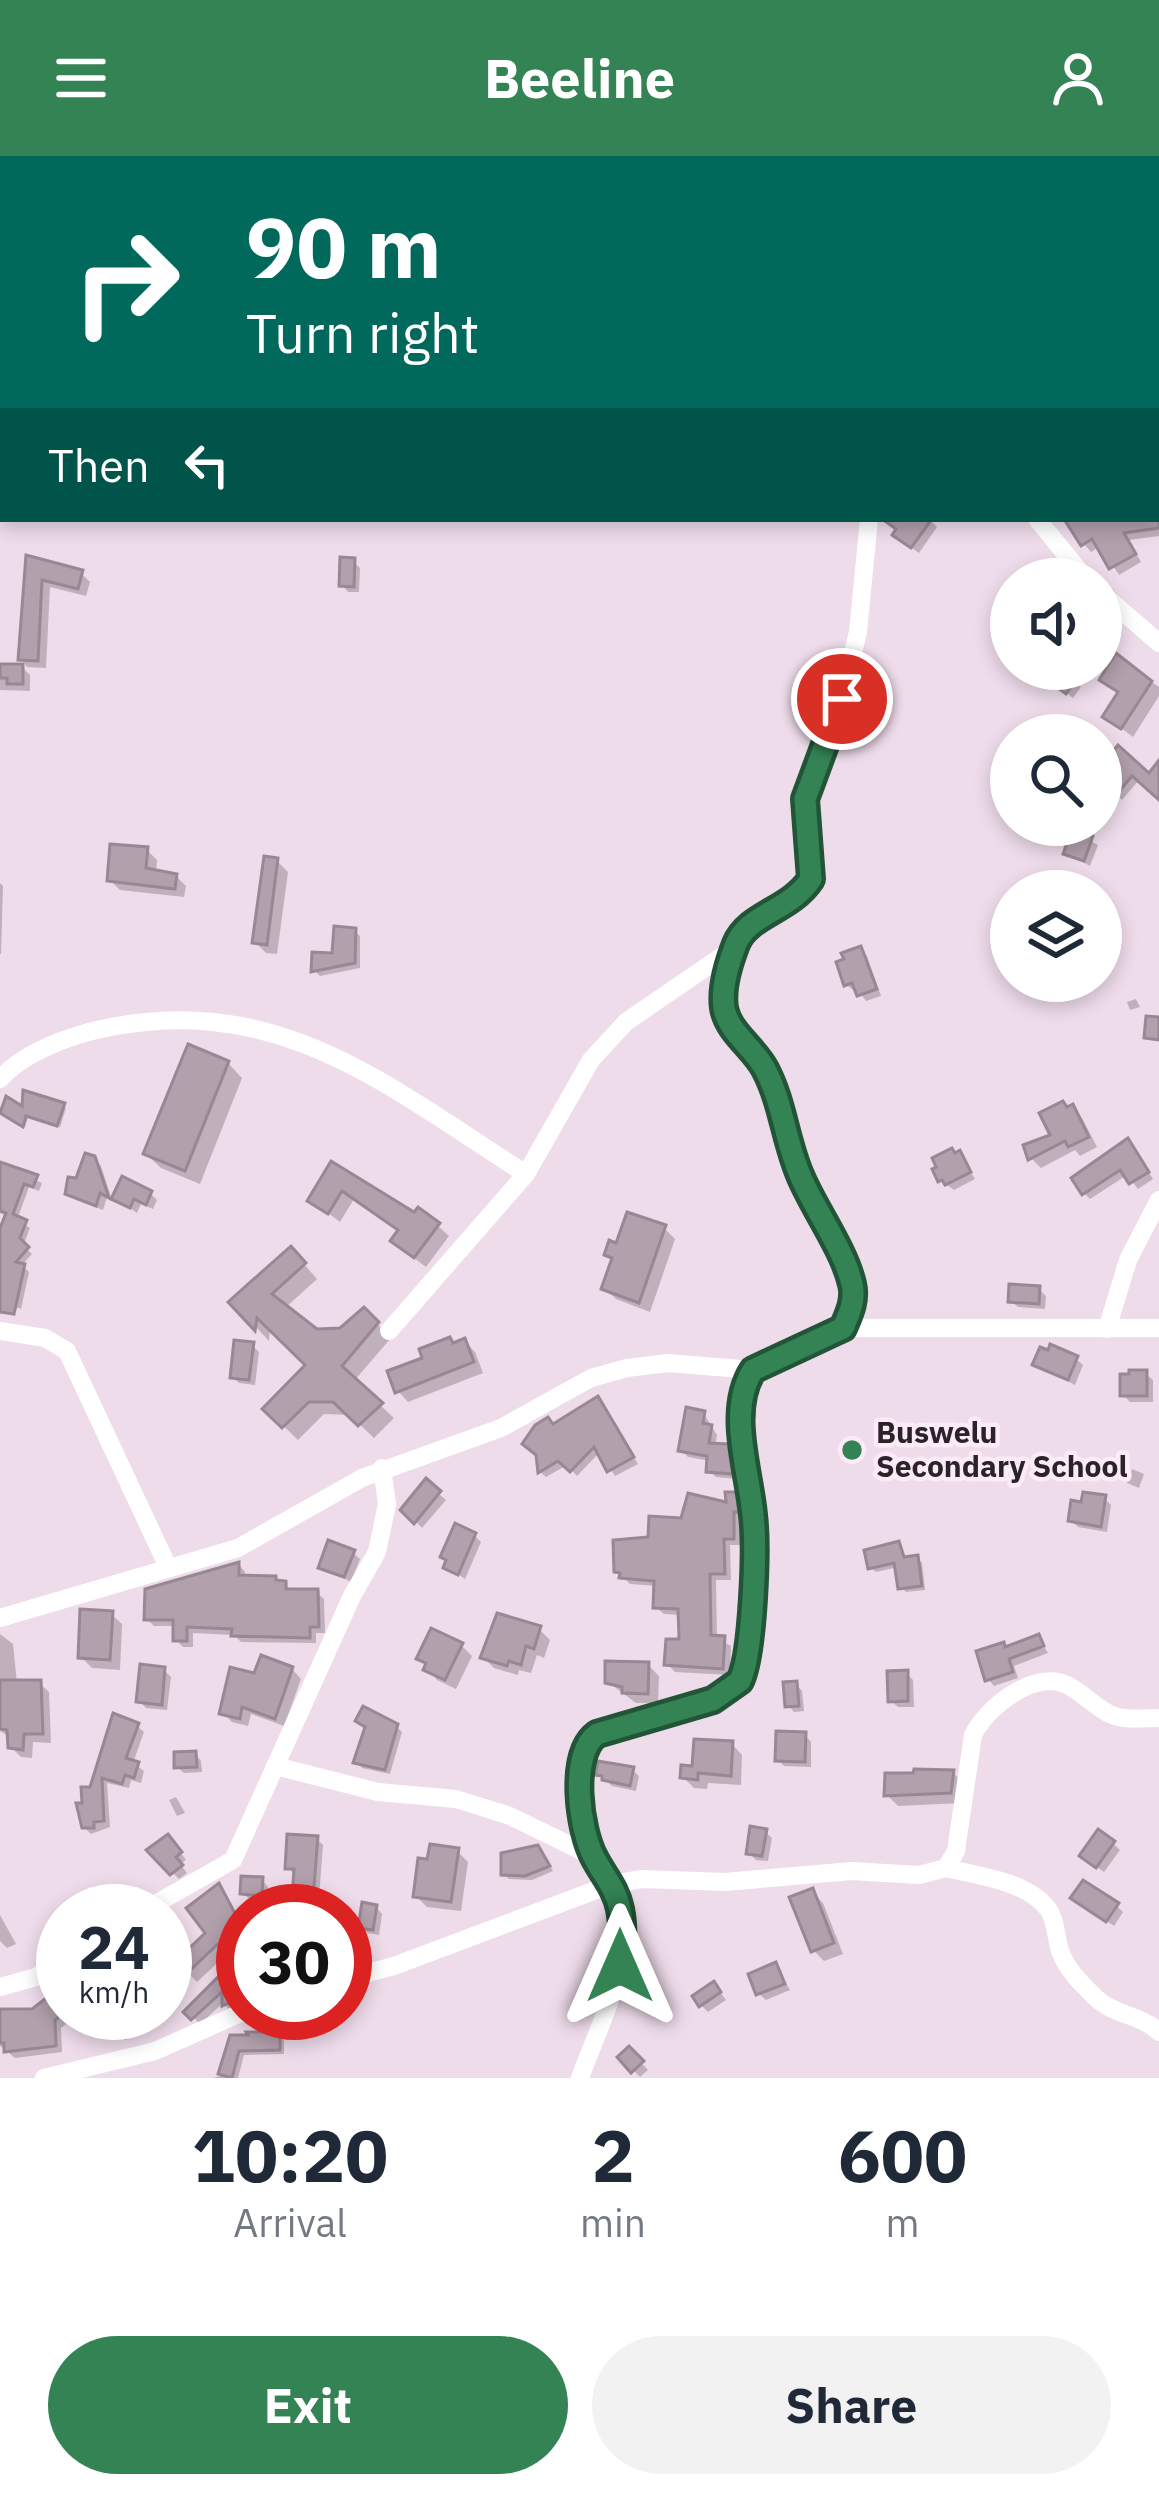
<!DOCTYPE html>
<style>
body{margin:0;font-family:"IBM Plex Sans",sans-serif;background:#f2f2f3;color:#1f2937;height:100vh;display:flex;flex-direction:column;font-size:45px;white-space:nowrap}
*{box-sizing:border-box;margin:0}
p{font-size:39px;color:#747a83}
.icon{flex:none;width:66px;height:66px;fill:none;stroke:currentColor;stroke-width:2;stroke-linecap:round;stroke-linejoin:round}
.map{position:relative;height:1922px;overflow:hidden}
.panel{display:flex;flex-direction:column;background:#fff;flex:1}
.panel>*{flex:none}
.hud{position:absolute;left:0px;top:0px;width:1161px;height:366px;box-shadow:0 6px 18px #0003;background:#00695c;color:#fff;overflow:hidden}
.controls{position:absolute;left:990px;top:402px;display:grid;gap:24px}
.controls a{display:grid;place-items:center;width:132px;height:132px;border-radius:50%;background:#fff;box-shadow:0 6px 18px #0003;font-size:60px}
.speed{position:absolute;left:36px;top:1728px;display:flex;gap:24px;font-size:60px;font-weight:700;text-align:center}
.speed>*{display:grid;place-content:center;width:156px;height:156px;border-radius:50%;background:#fff;box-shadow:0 6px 18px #0003;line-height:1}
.speed small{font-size:30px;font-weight:400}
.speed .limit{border:18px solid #d22;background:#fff;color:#111}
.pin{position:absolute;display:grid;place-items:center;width:102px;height:102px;color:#fff;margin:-51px;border:6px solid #fff;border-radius:50%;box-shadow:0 3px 12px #0007}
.me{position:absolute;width:132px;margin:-66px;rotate:0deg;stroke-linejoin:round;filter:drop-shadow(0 0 9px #0008)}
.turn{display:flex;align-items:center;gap:42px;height:252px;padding:0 48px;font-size:54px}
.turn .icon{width:156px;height:156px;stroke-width:2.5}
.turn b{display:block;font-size:84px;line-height:102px}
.then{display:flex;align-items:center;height:114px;padding:0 48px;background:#0003;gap:24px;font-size:45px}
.eta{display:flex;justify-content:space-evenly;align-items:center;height:204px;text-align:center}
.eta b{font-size:72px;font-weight:700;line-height:84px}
.primary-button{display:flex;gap:24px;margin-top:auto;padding:24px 48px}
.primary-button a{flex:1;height:138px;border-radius:72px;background:#348354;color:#fff;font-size:48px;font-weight:700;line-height:138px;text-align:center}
.primary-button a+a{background:#f2f2f3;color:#1f2937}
header{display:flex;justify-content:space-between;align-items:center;height:156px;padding:0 48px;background:#348354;color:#fff;font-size:54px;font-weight:700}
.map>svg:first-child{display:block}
.shadow{fill:#0003}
.building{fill:#b2a0ad;stroke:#998794;stroke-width:3}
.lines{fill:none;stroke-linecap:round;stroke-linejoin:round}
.street{stroke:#fff;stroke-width:18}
.route-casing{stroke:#225537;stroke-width:30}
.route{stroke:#348354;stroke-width:21}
.poi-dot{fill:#348354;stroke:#fdeaf8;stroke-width:4.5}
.labels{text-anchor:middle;stroke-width:9;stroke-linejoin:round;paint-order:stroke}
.poi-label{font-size:30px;font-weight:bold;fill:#2a2328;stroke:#fdeaf8;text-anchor:start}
</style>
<header><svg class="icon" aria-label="menu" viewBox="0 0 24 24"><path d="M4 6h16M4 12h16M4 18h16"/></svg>Beeline<svg class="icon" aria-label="person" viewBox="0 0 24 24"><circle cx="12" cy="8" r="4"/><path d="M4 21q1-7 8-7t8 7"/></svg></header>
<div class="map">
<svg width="1159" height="1922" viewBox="0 0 1159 1922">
<rect width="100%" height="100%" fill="#efdceb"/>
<g class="shadow">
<path d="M602 0H669L602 3Z"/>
<path d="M1159 328V380L1129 384 1141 406 1119 419 1100 390 1091 396 1084 388 1068 363H1158Z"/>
<path d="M900 363H929L937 371 919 397 902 385Z"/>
<path d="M28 403 81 417 90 426 86 440 50 431 46 512 27 511 21 502Z"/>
<path d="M353 405 360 412 359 436H348L342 429Z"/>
<path d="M1117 501 1159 531V540L1133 581 1105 560 1120 538 1103 523Z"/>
<path d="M0 511H22L30 519V535L0 534Z"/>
<path d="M1049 513H1068L1065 517 1081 531 1073 542 1061 533 1059 521Z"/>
<path d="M1101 595 1109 604 1150 622 1159 609V640L1140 623 1122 644 1101 625Z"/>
<path d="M1054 669H1075L1071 675 1098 689 1090 710 1066 697 1073 680Z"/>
<path d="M147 694 157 704 156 717 176 720 186 730 184 741 120 734 110 724Z"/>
<path d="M277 705 288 716 277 798 266 797 255 786Z"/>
<path d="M0 727 3 730 1 798H0Z"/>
<path d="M354 775 360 780V812L320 820 314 814 334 801Z"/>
<path d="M861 793 867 800 881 840 866 845 858 834 854 835 847 829Z"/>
<path d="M1136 843 1140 851 1130 854 1127 846Z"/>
<path d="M228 907 242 922 200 1028 161 1012 146 998Z"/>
<path d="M7 944 24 955 66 952 60 971 28 961 25 971 0 955Z"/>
<path d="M1072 952 1082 962 1097 991 1080 1000 1075 994 1041 1012 1031 1002 1055 981Z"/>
<path d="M1134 992 1153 1023 1138 1033 1127 1019 1090 1043 1084 1037Z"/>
<path d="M959 997 975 1023 954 1034 940 1024V1012Z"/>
<path d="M93 1002 101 1010 112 1044 107 1041 103 1054 75 1043 68 1037Z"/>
<path d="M0 1009 42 1027 39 1035 29 1031 17 1064 30 1072 23 1090 32 1098 22 1109 29 1116 21 1153 0 1145V1081L8 1060 0 1057Z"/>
<path d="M332 1009 438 1070 449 1080 426 1111 405 1095 400 1076 354 1043 340 1066 311 1044Z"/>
<path d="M151 1038 157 1044 153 1053 141 1048 137 1057 115 1042Z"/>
<path d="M664 1072 675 1083 650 1156 616 1143 605 1133 614 1105 608 1099Z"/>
<path d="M304 1108 317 1123 285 1152 316 1176 342 1175 364 1155 391 1182 354 1225 394 1262 374 1282 350 1259 324 1258 298 1284 266 1253 309 1209 270 1172 269 1185 233 1146Z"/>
<path d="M1039 1133 1046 1140 1045 1153 1018 1151 1011 1145Z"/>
<path d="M465 1186 475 1196 483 1217 408 1246 398 1235 426 1203Z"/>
<path d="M252 1189 259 1196 255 1229 239 1227 233 1221Z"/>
<path d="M1076 1203 1083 1209 1075 1229 1036 1209Z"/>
<path d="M1146 1218 1153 1224V1246H1130L1123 1239Z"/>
<path d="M598 1244 638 1308 615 1320 600 1296 577 1320 567 1309 546 1321 540 1316 539 1299 553 1271Z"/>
<path d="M704 1258 717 1279 715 1290 727 1291 734 1298 738 1323 716 1321 709 1315 710 1305 688 1301 681 1294Z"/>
<path d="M1132 1313 1144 1318 1139 1332 1127 1327Z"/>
<path d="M426 1327 446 1344 422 1372 404 1353Z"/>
<path d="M735 1339 742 1346 745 1362H741L740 1389H730L731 1424H716L717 1483 731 1490 730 1519 675 1516 667 1508 683 1487 682 1459 664 1458 656 1451 657 1430 630 1428 617 1415 651 1383 684 1365 729 1350Z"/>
<path d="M1104 1342 1111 1349 1107 1376 1078 1371 1071 1364Z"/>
<path d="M474 1379 481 1386 465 1423 447 1411Z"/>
<path d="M898 1388 906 1403 917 1402 922 1407 925 1434 906 1436 901 1431 898 1411 876 1416 871 1412Z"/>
<path d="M353 1397 360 1403 351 1426 322 1411Z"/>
<path d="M239 1409 245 1416V1423L285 1428 293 1436H316L324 1443 325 1477H316V1487L241 1486 234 1479 193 1477V1491H183L176 1484V1470H154L147 1463Z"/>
<path d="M111 1458 122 1468 120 1514 92 1512 81 1501Z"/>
<path d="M539 1473 550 1484 544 1502 537 1499 531 1517 519 1514 518 1519 494 1512 483 1501Z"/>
<path d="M0 1478 13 1488 17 1527H39L49 1536 51 1587 33 1586 32 1602 21 1601 11 1591 10 1581 0 1575Z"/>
<path d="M1038 1481 1048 1497 1014 1510 1018 1522 994 1530 988 1523 1007 1493Z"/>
<path d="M461 1489 472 1500 456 1533 437 1524 420 1502Z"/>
<path d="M648 1509 659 1520 658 1547H636L608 1526Z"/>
<path d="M292 1513 301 1523 284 1570 251 1558 248 1570 232 1566 223 1557Z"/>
<path d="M164 1514 171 1521 167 1554 146 1552 139 1545Z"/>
<path d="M906 1517 913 1524 914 1551H898L891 1545Z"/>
<path d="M796 1528 802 1535 804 1555 794 1556 788 1549Z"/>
<path d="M137 1570 144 1576 133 1607 144 1615 141 1627 131 1624 129 1632 107 1627 110 1671 91 1678 84 1671 93 1634Z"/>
<path d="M397 1571 402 1576 390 1618 362 1612 357 1606Z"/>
<path d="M805 1579 811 1586V1611L784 1610 778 1604Z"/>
<path d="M732 1588 742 1599 741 1629 708 1627 707 1633 694 1632 683 1621Z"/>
<path d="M195 1598 201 1605 202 1616 184 1617 177 1611Z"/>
<path d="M632 1614 639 1620 636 1635 612 1630 599 1618Z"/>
<path d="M953 1617 964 1627 961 1647 898 1650 887 1639Z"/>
<path d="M176 1641 185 1657 177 1660 169 1644Z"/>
<path d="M765 1676 772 1682 768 1705 756 1704 749 1697Z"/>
<path d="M316 1682 323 1689 318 1755H288L295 1745 296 1720 288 1712Z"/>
<path d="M1113 1687 1120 1694 1104 1716 1090 1706Z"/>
<path d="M174 1688 186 1704 180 1708 187 1717 179 1723 173 1717Z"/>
<path d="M541 1694 553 1715 532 1724 509 1723 504 1718V1700Z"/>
<path d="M457 1695 468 1706 461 1755 427 1751 416 1740Z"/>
<path d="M262 1724 268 1731 267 1746 250 1744 243 1737Z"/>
<path d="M812 1736 823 1747 843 1798 824 1805 813 1794Z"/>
<path d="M226 1743 243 1770V1783L197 1826 178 1807 209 1777Z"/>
<path d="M1081 1748 1117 1750 1123 1756 1114 1770Z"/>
<path d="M376 1751 382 1758 379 1779 368 1777 361 1771Z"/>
<path d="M0 1759 16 1788 7 1792 0 1785Z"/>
<path d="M776 1810 790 1834 766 1844 759 1838Z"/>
<path d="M222 1821 243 1843V1849L231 1855 223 1847 200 1868 188 1856Z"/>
<path d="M63 1823V1857H81L61 1872 62 1896 15 1902 0 1890V1856H33L58 1837Z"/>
<path d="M720 1836 726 1844 708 1856 701 1849Z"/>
<path d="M132 1860 143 1877 125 1884 119 1878Z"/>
<path d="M279 1879 284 1884V1898L244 1899 238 1922H213L221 1920 232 1882Z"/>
<path d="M629 1894 648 1914 640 1921 621 1902Z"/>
</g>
<g class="building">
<path d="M882 363H932L911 392 892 379 896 373Z"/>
<path d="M1064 363H1159V372L1124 377 1136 398 1109 413 1092 383 1081 390Z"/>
<path d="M26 399 83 414 78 433 42 424 38 505 18 504Z"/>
<path d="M340 401 355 402 354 431 339 430Z"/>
<path d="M1116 497 1152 525 1121 573 1102 561 1118 536 1099 524Z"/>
<path d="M0 508H23V528H7V522H0Z"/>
<path d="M1046 513H1065L1077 522 1066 538 1051 527 1055 521Z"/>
<path d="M1118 589 1149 617 1159 604V644L1132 620 1115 640 1101 628V598L1107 602Z"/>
<path d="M1072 672 1093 680 1084 705 1063 698Z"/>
<path d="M110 688 148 691 146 712 177 718 175 733 107 725Z"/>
<path d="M264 700 278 702 267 789 252 787Z"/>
<path d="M334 770 356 772 355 807 311 816 312 796 332 797Z"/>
<path d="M861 790 877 833 857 840 852 827 844 830 836 806 844 803 841 797Z"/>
<path d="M1146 860 1159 861V884L1144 882Z"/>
<path d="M188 888 229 905 185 1015 143 998Z"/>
<path d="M23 934 65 947 57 970 26 960 23 971 0 957 6 940 22 950Z"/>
<path d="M1063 945 1067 951 1073 948 1089 981 1068 991 1065 985 1028 1004 1023 989 1050 979 1039 957Z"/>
<path d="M1128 982 1149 1016 1129 1028 1120 1014 1082 1039 1071 1022Z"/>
<path d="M952 992 955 997 960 994 971 1016 945 1029 942 1024 938 1026 932 1013 936 1011 932 1002Z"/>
<path d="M85 997 95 1000 109 1042 100 1037 96 1050 65 1038 68 1021 76 1022Z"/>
<path d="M331 1005 414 1056 418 1051 440 1067 414 1102 390 1085 398 1074 342 1035 328 1058 307 1045Z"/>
<path d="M0 1006 38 1019 33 1031 24 1028 13 1058 27 1064 20 1082 29 1091 16 1106 25 1108 14 1158 0 1156V1072L6 1057 0 1055Z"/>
<path d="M122 1020 152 1035 146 1049 134 1043 130 1052 111 1043Z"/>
<path d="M627 1056 666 1069 639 1147 601 1133 612 1102 604 1099 609 1084 616 1087Z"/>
<path d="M291 1090 306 1107 272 1138 317 1173 340 1172 364 1151 379 1166 342 1210 383 1247 358 1270 333 1246H309L282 1272 262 1253 305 1209 257 1162 255 1175 228 1146Z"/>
<path d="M1009 1128 1040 1130 1039 1148 1008 1146Z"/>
<path d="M450 1181 453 1187 465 1182 474 1206 395 1237 387 1215 422 1202 419 1193Z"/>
<path d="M234 1184 254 1186 249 1224 230 1222Z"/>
<path d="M1050 1188 1078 1200 1068 1224 1032 1209 1040 1191 1048 1194Z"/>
<path d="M1129 1214H1147V1240H1120V1218H1129Z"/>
<path d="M598 1240 634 1301 607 1316 594 1291 570 1316 558 1305 538 1317 536 1299 522 1288 535 1269 548 1261 553 1268Z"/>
<path d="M686 1251 705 1255 703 1267 712 1269 709 1287 728 1288 733 1318 706 1316 707 1300 678 1295Z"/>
<path d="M426 1322 441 1335 414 1368 400 1354Z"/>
<path d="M725 1336H736L739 1356H734V1383H724L725 1418H710L711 1479 725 1480 723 1513 664 1509 666 1483H679L678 1453 653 1452 654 1425 619 1422 620 1417 614 1416 613 1384 648 1381 649 1360 681 1362 688 1337 726 1346Z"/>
<path d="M1083 1336 1106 1339 1101 1371 1068 1365 1071 1344 1081 1346Z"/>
<path d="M455 1367 476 1377 458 1419 443 1412 446 1404 440 1401Z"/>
<path d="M328 1384 355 1394 344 1421 318 1412Z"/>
<path d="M899 1385 904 1401 918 1399 922 1430 898 1433 894 1407 868 1413 864 1394Z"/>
<path d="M239 1406V1419L276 1420V1424L286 1425V1433H318L319 1471H310V1482L231 1480 232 1473 187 1471V1485H173V1464H144L145 1433Z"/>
<path d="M80 1453 113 1455 110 1504 78 1502Z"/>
<path d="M497 1457 541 1470 534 1493 526 1490 521 1509 509 1505 507 1510 480 1502Z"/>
<path d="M431 1472 463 1487 445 1524 423 1514 426 1507 416 1503Z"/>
<path d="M1039 1478 1044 1490 1009 1503 1013 1516 985 1525 976 1495 1004 1486 1005 1491Z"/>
<path d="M261 1499 293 1511 275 1563 242 1551 240 1563 219 1558 230 1511 254 1517Z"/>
<path d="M605 1505 649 1506 648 1538 622 1537V1531L605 1527Z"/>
<path d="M140 1508 165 1511 162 1549 136 1546Z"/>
<path d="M908 1514V1545L888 1546 887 1515Z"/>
<path d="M0 1524H41L43 1578H24L23 1594 8 1592 7 1574 0 1573Z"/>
<path d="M797 1525 799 1550 785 1551 783 1526Z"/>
<path d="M363 1550 398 1568 385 1614 353 1607 365 1571 355 1565Z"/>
<path d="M113 1557 139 1567 126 1602 139 1606 134 1622 125 1619 122 1628 102 1622 104 1665 94 1666V1672H82L76 1647H82L81 1631H90Z"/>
<path d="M776 1575 806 1576 805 1606 775 1605Z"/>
<path d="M694 1583 733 1585 731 1620 698 1617V1624L680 1622 681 1609 692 1610Z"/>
<path d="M196 1595 197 1611 174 1612V1596Z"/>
<path d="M598 1605 634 1611 630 1630 602 1624V1620L595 1619Z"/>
<path d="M914 1613 954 1614 951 1637 884 1640 885 1617H913Z"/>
<path d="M750 1670 767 1673 762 1700 746 1698Z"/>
<path d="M1098 1673 1115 1685 1096 1712 1079 1700Z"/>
<path d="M168 1678 182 1696 176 1701 183 1709 170 1719 146 1694Z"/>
<path d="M287 1678 318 1680 312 1755H284L285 1741H292L294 1713H285Z"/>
<path d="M430 1688 459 1692 451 1746 413 1741 418 1702 427 1703Z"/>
<path d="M538 1689 550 1710 525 1720 501 1719V1697Z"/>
<path d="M241 1720 263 1721 262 1740 240 1738Z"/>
<path d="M1083 1724 1119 1747 1106 1766 1070 1742Z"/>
<path d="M219 1727 240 1767 185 1819 174 1807 205 1777 186 1752Z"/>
<path d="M813 1732 834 1787 811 1796 789 1741Z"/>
<path d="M362 1746 377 1749 373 1774 358 1772Z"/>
<path d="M776 1806 785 1828 756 1839 748 1818Z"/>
<path d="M222 1817 243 1840 222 1850V1836L191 1864 183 1856Z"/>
<path d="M63 1819V1849L58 1850 63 1858 55 1864 56 1890 4 1896V1887H0V1853H32L54 1836 48 1829Z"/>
<path d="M714 1825 721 1836 699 1851 692 1840Z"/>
<path d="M107 1857H133L138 1871 116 1880Z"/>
<path d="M246 1876H280V1894L239 1895 232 1922 218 1918 230 1879H248Z"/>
<path d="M629 1890 644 1905 631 1917 617 1901Z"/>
</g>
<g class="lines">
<g class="street">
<path d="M910 0 916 3"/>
<path d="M1002 0 1004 3"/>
<path d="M420 3 421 0"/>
<path d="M545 3 546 0"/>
<path d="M1158 156 1159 157"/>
<path d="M1037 363 1086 423"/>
<path d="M1101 437 1159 487"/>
<path d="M0 923C24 896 71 879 106 872 279 836 389 931 526 1018"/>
<path d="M843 1172H1159"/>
<path d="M1107 1173 1128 1104 1159 1044"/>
<path d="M0 1175 45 1182 67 1195 168 1411"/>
<path d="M389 1175 526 1018 591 904 626 866 734 792"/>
<path d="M0 1462 238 1392 362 1322 501 1272 591 1222 627 1212 668 1207 753 1214"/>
<path d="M275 1610 378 1636 456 1643 510 1660 594 1701"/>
<path d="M946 1712C978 1720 1027 1725 1048 1753 1057 1765 1055 1783 1061 1797 1067 1814 1082 1828 1095 1841 1114 1860 1140 1858 1159 1876"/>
<path d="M143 1755 233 1704 352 1440 377 1396 387 1348 382 1312"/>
<path d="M345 1823 394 1810 612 1728 642 1723 725 1726 852 1715 919 1719 946 1712 956 1695 973 1579C987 1551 1033 1515 1065 1528 1083 1536 1095 1552 1112 1559 1126 1565 1145 1562 1159 1562"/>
<path d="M0 1831 36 1821 63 1803"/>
<path d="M44 1922 155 1895 243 1856"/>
<path d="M580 1922C596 1877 623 1827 622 1779 622 1746 608 1728 594 1701 580 1675 581 1647 581 1619 582 1600 582 1589 597 1578 629 1568 714 1551 736 1530 754 1512 757 1386 753 1358 748 1313 727 1255 753 1214L843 1172C849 1158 856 1144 852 1128 844 1093 814 1053 800 1019 785 984 784 947 765 913 754 892 728 876 724 852 721 832 729 806 736 788 748 759 790 755 811 723L805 643 842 543 858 476 869 363"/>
</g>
</g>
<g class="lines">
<defs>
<path id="route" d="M620 1810C622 1792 624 1772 620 1753 616 1733 604 1720 595 1703 579 1675 569 1598 597 1578L713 1544 740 1525C753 1498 757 1392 753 1359 749 1314 727 1255 753 1214L843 1172C849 1158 856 1144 852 1128 844 1093 814 1053 800 1019 785 984 783 947 765 913 754 892 728 876 724 852 721 832 729 806 736 788 748 758 790 755 811 723L805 643 842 543"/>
</defs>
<use href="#route" class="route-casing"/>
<use href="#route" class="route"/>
</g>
<circle class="poi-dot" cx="852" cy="1294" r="12"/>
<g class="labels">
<g class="poi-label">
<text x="876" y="1287">Buswelu<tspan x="876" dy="34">Secondary School</tspan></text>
</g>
</g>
</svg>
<div class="controls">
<a><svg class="icon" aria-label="sound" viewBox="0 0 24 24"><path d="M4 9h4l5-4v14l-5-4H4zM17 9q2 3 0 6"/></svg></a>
<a><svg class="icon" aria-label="search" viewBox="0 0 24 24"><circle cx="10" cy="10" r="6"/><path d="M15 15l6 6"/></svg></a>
<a><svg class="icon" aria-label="layers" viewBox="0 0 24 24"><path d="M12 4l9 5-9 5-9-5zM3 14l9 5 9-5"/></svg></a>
</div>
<div class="speed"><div>24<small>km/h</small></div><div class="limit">30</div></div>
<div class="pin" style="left:842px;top:543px;background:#d93025"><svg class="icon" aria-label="arrive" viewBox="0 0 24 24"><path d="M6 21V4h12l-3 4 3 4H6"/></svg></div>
<svg class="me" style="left:620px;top:1810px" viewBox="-20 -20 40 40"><path d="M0-17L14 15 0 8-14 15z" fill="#348354" stroke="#fff" stroke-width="4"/></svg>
<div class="hud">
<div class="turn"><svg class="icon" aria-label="right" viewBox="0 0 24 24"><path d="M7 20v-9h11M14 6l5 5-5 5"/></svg><div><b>90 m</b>Turn right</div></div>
<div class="then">Then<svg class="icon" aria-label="left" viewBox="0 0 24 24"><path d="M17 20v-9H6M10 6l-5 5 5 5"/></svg></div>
</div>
</div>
<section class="panel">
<div class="eta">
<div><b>10:20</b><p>Arrival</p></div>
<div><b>2</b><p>min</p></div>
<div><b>600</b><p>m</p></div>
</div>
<div class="primary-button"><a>Exit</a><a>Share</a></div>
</section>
